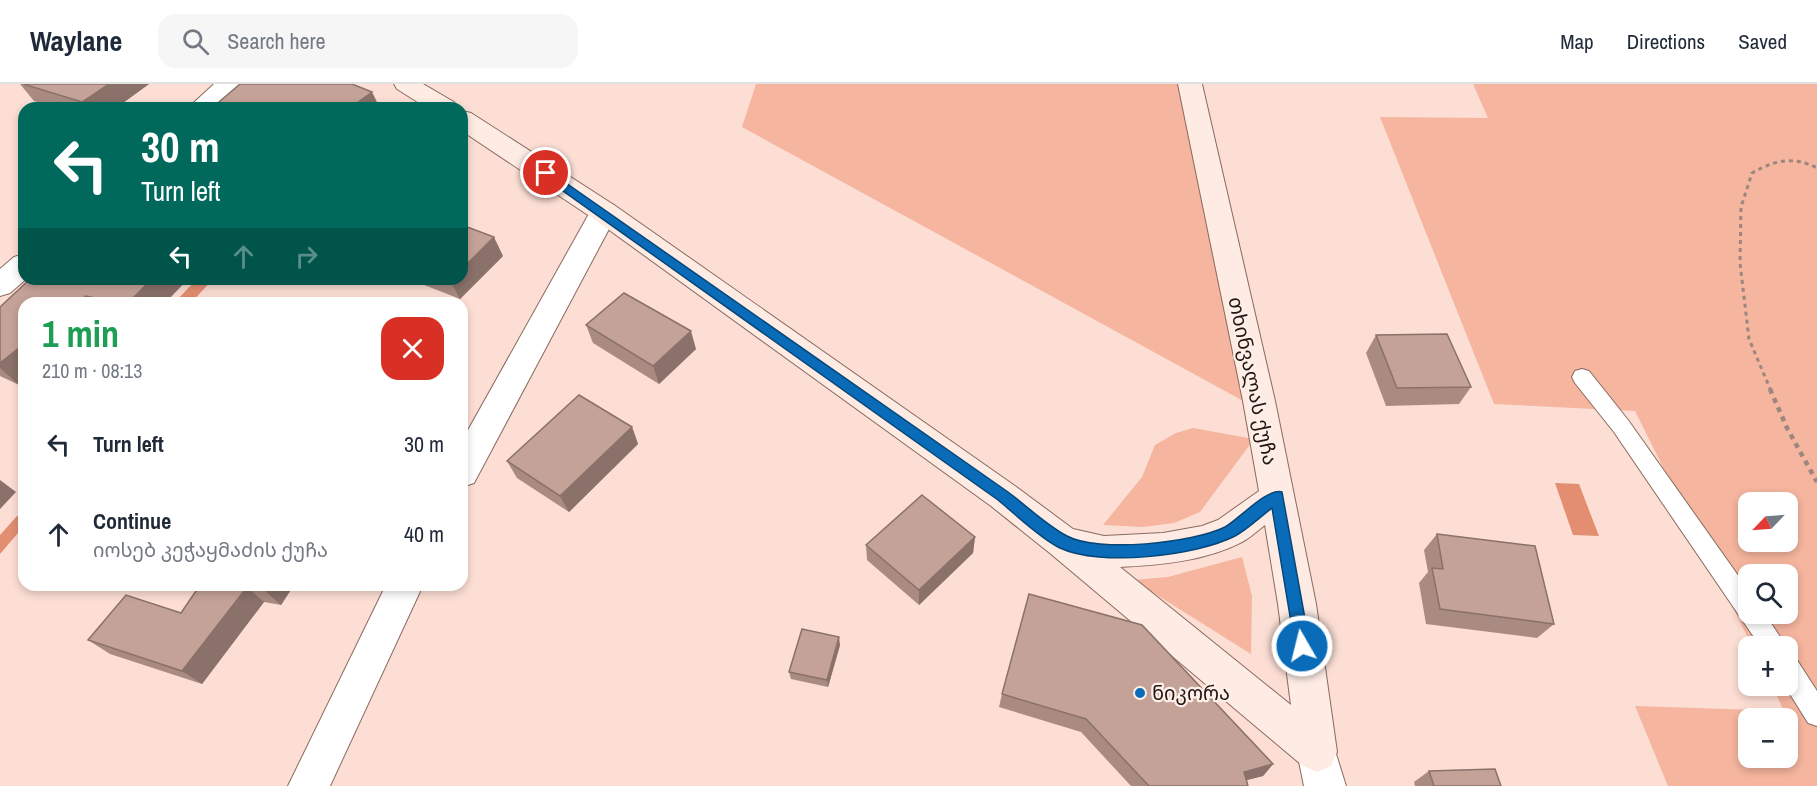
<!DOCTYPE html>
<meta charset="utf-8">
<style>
body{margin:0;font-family:"Archivo Narrow","Noto Sans Georgian",sans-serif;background:#f6f6f7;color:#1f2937;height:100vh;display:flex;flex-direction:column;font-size:22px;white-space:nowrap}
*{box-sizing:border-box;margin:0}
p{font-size:20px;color:#747a83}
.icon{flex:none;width:33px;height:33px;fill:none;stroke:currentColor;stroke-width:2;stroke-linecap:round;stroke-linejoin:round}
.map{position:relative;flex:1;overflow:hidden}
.panel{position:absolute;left:18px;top:213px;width:450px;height:294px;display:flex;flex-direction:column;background:#fff;border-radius:18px;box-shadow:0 3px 9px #0003}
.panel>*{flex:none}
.banner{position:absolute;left:18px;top:18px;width:450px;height:183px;border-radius:18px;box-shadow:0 3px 9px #0003;background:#00695c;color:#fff;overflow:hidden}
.needle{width:39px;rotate:245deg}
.buttons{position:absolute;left:1738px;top:408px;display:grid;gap:12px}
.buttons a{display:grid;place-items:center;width:60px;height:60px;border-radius:12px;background:#fff;box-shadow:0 3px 9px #0003;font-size:30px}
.pin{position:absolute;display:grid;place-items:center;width:51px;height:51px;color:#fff;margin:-26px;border:3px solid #fff;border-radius:50%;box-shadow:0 2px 6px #0007}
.me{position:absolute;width:66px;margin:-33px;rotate:352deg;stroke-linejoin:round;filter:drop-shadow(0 0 4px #0008)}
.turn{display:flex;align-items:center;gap:21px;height:126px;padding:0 24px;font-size:27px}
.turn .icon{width:78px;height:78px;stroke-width:2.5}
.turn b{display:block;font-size:42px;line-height:51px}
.lanes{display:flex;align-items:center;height:57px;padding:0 24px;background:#0003;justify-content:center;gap:30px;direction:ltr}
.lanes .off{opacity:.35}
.round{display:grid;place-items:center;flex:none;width:63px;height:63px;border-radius:18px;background:#f6f6f7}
.headline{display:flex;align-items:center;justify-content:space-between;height:102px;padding:0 24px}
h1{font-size:36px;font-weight:700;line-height:45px;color:#1e9e55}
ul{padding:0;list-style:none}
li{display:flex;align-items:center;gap:18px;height:90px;padding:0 24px}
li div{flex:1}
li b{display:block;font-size:22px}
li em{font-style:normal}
header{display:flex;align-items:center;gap:36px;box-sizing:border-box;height:84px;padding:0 30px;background:#fff;border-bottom:2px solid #e0e1e3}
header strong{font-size:28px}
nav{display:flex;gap:33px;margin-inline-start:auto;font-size:21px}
.search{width:420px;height:54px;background:#f6f6f7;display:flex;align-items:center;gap:15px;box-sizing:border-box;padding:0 21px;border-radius:18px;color:#747a83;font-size:22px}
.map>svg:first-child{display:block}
.green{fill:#f5b59e;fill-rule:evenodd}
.water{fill:#e38e70}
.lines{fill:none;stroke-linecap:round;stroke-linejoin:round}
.lane-casing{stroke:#896a5f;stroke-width:2}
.street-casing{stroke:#896a5f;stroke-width:2}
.secondary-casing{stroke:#896a5f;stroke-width:2}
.path-far1{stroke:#9c867e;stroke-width:3;stroke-dasharray:4 4;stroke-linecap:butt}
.path{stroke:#9c867e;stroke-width:4.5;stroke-dasharray:5 5;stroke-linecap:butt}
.lane{fill:#fff;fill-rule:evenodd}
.street{fill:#fff;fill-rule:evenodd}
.secondary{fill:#fdebe4;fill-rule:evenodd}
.wall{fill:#a98b82}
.shaded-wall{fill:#8a716a}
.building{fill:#c5a297;stroke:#8a716a;stroke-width:1.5}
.route{fill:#0a6cb8;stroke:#064678;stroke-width:1.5}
.poi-dot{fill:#0a6cb8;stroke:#feefea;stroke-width:2}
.labels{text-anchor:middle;stroke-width:4.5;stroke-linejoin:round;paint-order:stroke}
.street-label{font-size:20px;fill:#241813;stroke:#feefea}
.poi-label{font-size:20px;fill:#241813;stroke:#feefea;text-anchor:start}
</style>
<header>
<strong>Waylane</strong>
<div class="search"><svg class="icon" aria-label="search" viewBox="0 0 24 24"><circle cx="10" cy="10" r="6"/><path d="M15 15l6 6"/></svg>Search here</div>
<nav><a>Map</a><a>Directions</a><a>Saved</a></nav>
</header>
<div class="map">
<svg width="1817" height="702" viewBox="0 0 1817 702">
<rect width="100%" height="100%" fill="#fcded4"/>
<g class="green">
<path d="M756 0H1187L1247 319 742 43Z"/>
<path d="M1473 0H1817V702H1668L1635 622 1784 627 1772 602H1788V562H1752L1635 327 1494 320 1380 33 1488 34ZM1749 418H1788V458H1749ZM1749 490H1788V530H1749ZM1749 634H1788V674H1749Z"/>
<path d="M1193 344 1254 355 1200 428 1174 439 1143 443 1103 441 1142 393 1155 361 1176 349Z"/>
<path d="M1242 473 1252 512 1251 570 1133 496 1168 493Z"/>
</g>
<g class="water">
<path d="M197 195H213L191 219H174Z"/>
<path d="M1555 399 1579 400 1599 452 1573 451Z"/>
<path d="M17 432 24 433V442L0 470V451Z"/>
</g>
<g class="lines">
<defs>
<g id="lane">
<path d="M1582 285 1589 287 1628 336 1749 507V530H1765L1786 562H1760L1614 348 1575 299 1572 293 1575 287Z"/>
<path d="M1788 572 1797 576 1817 607V642L1808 639 1785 602H1788Z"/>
</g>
<g id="street">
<path d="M214 0H241L216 24H188Z"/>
<path d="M604 119 614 121 618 128 474 399 462 403V357L590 128 594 121Z"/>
<path d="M24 170 26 195 10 209 0 212V185L14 173Z"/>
<path d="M386 501H423L330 702H288Z"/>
<path d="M1317 648 1331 654 1346 702H1304L1297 668 1303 654Z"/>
</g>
<g id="secondary">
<path d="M394 0H423L454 18 458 24H427L397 5Z"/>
<path d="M1178 0H1202L1275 317 1316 520 1337 668 1331 682 1317 688 1303 682 1051 470 991 422 594 135 462 47V27L471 29 614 121 1015 402 1073 445 1104 452 1163 449 1202 442 1218 436 1259 407 1243 317ZM1265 441 1278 520 1291 621 1120 483C1161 481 1205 477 1242 458 1250 454 1257 447 1265 441Z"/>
</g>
</defs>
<use href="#lane" class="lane-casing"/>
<use href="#street" class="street-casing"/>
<use href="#secondary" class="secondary-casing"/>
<path class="path-far1" d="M1771 307 1749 255 1740 179 1741 123 1752 89C1775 76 1793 72 1817 84"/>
<path class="path" d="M1770 305 1787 344 1817 398"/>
<use href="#lane" class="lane"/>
<use href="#street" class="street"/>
<use href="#secondary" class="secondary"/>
</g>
<g class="wall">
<path d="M20 0H149L116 24H55L34 17Z"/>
<path d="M503 172 460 215 409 195H462Z"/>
<path d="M30 195H188L165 219H24L19 301 0 292V223Z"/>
<path d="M586 241 696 265 659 300 593 259Z"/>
<path d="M1376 251 1471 303 1459 320 1386 322 1366 269Z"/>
<path d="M632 343 638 360 569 428 517 394 507 377Z"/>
<path d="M1437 450 1554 540 1537 554 1426 540 1419 499 1428 488 1424 466Z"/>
<path d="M975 453 973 469 919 521 867 476 866 461Z"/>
<path d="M200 501H294L281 521 264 518 202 600 110 570 88 556 181 529Z"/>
<path d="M840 561 828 603 791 595 789 588Z"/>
<path d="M1002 610 1273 680 1263 692 1247 696 1248 702H1131L1081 648 999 623Z"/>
<path d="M1429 687 1501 702H1415L1414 698Z"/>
</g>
<g class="shaded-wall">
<path d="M109 0H149L116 24H87L82 18Z"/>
<path d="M372 8 380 24H350Z"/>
<path d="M494 153 503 172 460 215 450 196 452 195H462V185Z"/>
<path d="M152 195H188L165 219H128Z"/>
<path d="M86 212 92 219H77Z"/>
<path d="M691 247 696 265 659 300 653 282Z"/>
<path d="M24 260V297L19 301 0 284V279Z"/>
<path d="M632 343 638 360 569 428 560 412Z"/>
<path d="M0 396 16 408 0 425Z"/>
<path d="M975 453 973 469 919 521V506Z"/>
<path d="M268 501H294L281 521 264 506Z"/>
<path d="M247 503 264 518 202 600 182 587Z"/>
<path d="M839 553 840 561 828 603 827 596Z"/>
<path d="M1273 680 1263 692 1235 699 1244 688Z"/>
</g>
<g class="building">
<path d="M23 0H109L82 18Z"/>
<path d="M240 0H352L372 8 350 24H212Z"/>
<path d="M462 141 494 153 462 185Z"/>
<path d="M30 195H152L128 219H116L86 212 77 219H24V260L0 279V223Z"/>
<path d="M624 209 691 247 653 282 586 241Z"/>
<path d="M1447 250 1471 303 1397 304 1376 251Z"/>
<path d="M579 311 632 343 560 412 507 377Z"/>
<path d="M922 411 975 453 919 506 866 461Z"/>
<path d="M1437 450 1535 462 1554 540 1440 525 1432 484 1443 485Z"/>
<path d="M200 501H268L264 506 247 503 182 587 88 556 126 511 181 529Z"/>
<path d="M1029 510 1142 541 1273 680 1244 688 1248 702H1149L1086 635 1002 610Z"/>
<path d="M802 545 839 553 827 596 789 588Z"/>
<path d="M1495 685 1501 702H1434L1429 687Z"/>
</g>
<path class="route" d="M546 85 1008 408C1027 422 1046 441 1067 452 1098 469 1193 459 1225 443 1238 436 1268 403 1282 408L1310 562 1308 567 1302 570 1297 567 1295 562 1272 424C1260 433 1248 445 1235 452 1196 472 1100 483 1060 464 1041 455 1015 430 998 416L542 92V86Z"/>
<circle class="poi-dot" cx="1140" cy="609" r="6"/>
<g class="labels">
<g class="street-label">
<text transform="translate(1253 297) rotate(78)" y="7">თხინვალას ქუჩა</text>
</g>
<g class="poi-label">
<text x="1152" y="616">ნიკორა</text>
</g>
</g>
</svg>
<div class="buttons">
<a><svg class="needle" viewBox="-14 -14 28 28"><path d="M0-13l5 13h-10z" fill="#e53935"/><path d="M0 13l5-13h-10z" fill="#747a83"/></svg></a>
<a><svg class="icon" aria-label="search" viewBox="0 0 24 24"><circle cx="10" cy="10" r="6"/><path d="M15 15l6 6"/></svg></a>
<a>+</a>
<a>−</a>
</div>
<div class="pin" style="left:546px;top:89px;background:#d93025"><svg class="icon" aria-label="arrive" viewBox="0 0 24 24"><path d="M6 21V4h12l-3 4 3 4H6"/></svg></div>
<svg class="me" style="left:1302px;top:562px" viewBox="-20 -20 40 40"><circle r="17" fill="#0a6cb8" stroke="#fff" stroke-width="3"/><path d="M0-11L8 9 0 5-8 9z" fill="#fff"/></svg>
<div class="banner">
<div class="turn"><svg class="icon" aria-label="left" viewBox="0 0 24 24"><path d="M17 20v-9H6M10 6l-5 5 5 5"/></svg><div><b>30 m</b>Turn left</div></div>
<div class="lanes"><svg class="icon" aria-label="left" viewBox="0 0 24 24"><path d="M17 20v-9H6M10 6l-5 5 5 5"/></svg><svg class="icon off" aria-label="ahead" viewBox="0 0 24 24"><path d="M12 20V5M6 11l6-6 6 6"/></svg><svg class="icon off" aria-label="right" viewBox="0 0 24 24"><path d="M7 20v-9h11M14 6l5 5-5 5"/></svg></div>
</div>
<section class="panel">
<div class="headline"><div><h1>1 min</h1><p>210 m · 08:13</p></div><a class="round" style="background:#d93025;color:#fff"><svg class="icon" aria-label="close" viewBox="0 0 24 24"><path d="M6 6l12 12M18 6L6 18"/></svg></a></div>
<ul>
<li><svg class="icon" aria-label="left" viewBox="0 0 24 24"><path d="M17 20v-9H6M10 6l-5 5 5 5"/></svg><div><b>Turn left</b></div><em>30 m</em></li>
<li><svg class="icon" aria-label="ahead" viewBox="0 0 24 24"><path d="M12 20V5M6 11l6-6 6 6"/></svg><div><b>Continue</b><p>იოსებ კეჭაყმაძის ქუჩა</p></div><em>40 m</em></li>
</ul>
</section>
</div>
